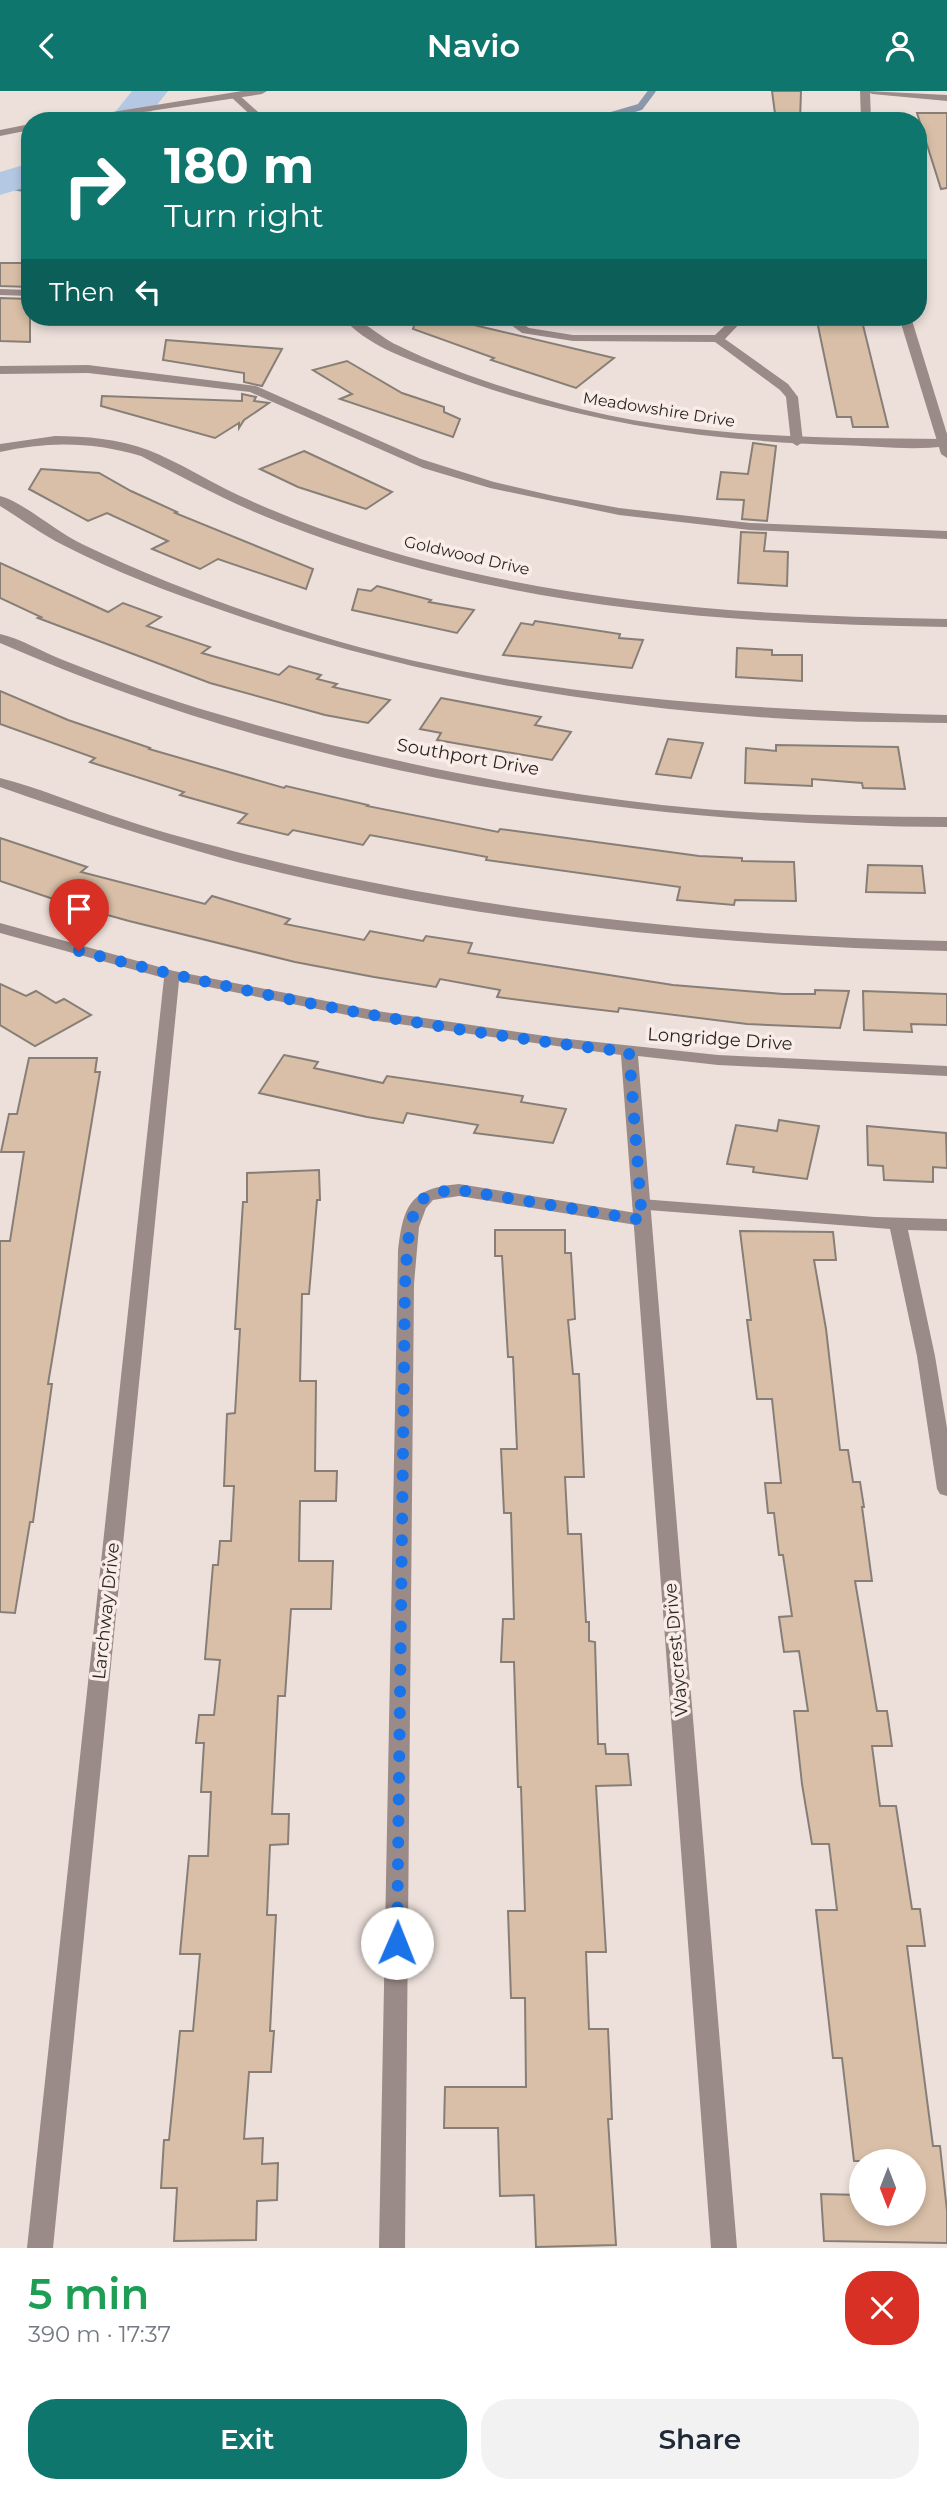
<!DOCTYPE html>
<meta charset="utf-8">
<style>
body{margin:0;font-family:Montserrat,sans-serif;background:#f2f2f3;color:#1f2937;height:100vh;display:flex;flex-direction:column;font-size:26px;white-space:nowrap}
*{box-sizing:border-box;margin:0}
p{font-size:23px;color:#747a83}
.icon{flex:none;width:38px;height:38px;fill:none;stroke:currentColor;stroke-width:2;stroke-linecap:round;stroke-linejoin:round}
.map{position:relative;height:2157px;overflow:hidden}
.sheet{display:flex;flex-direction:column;background:#fff;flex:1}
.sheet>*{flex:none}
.top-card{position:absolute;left:21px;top:21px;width:906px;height:214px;border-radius:28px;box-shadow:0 4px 10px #0003;background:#0f766e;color:#fff;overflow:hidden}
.needle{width:46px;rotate:180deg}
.controls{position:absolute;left:849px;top:2058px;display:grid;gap:14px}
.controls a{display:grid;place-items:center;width:77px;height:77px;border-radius:50%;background:#fff;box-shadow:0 4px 10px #0003;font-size:35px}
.pin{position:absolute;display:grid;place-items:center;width:60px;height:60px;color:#fff;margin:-72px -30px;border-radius:50% 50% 50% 0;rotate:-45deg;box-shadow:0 0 7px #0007}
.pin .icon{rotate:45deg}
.me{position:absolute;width:77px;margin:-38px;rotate:1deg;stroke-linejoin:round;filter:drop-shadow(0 0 5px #0008)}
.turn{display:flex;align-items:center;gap:24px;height:147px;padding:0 28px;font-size:32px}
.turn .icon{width:91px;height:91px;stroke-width:2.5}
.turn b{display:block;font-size:49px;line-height:60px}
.then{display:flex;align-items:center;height:66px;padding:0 28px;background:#0003;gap:14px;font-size:26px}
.round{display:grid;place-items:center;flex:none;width:74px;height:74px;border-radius:28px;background:#f2f2f3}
.summary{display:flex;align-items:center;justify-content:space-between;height:119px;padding:0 28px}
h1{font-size:42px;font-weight:600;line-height:52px;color:#1e9e55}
.primary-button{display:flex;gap:14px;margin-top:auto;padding:14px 28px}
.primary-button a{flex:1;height:80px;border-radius:28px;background:#0f766e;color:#fff;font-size:28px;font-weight:600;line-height:80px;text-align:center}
.primary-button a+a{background:#f2f2f3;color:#1f2937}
header{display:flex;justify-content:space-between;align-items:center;height:91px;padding:0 28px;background:#0f766e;color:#fff;font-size:32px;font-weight:600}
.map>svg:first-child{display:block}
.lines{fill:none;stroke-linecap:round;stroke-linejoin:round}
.stream{stroke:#8b97aa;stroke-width:7}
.river{fill:#b4c8e4;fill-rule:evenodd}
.building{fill:#d9bfa7;stroke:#877f77;stroke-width:2}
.service{fill:#9b8b88;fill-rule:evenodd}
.minor{fill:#9b8b88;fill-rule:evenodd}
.tertiary{fill:#9b8b88;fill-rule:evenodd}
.route{stroke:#1a73e8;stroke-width:12;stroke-dasharray:0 21.6}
.labels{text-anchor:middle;stroke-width:7;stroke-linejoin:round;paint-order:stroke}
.far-street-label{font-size:16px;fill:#2a2624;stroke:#faede8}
.street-label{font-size:18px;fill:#2a2624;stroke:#faede8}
</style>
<header><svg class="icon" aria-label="back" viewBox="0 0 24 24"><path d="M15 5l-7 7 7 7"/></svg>Navio<svg class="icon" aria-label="person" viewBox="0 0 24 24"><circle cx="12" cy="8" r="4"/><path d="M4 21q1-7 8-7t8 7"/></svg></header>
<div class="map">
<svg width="947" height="2157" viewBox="0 0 947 2157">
<rect width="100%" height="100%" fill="#ede0db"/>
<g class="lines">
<g class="stream">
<path d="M592 30 640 16 652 0"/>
<path d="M2 93 30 99"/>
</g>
<g class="river">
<path d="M132 0H168L144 30H108Z"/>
<path d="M30 72V95L0 104V81Z"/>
</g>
</g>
<g class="building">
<path d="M772 0H801L800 30H776Z"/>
<path d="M917 22H947V97L941 98Z"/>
<path d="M0 172H30V196L0 195Z"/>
<path d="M0 207 30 208V251L0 250Z"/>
<path d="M417 226H440L614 267 576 297 491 269 494 267 413 238Z"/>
<path d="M819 226H861L888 336H853L851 326H837L817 230H820Z"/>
<path d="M166 249 282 258 262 295 244 291V282L163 269Z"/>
<path d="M347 270 402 302 444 316V321L460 328 453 346 340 308 352 303 313 279Z"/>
<path d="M242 303 256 306 254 310 269 312 244 329 239 337V332L215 347 101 315 102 305 242 310Z"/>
<path d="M753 352 776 355 767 430 742 428 744 409 717 408 721 381 748 383Z"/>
<path d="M304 360 392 401 366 418 298 396 260 378Z"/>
<path d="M41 378 99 382 131 400 177 421 175 422 313 478 306 498 218 468 200 478 152 458 168 450 107 422 88 430 29 398Z"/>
<path d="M741 441 766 442 764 460 788 461 787 495 738 492Z"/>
<path d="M0 472 108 521 123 512 161 526 147 535 210 556 202 562 279 584 289 575 321 584 317 588 337 593 333 596 390 609 368 632 325 624 210 592 38 527 41 526 0 507Z"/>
<path d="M377 495 431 509 429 511 474 519 457 542 352 519 358 498 371 500Z"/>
<path d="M535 530 620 543 619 547 643 549 632 577 503 564 521 532 533 534Z"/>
<path d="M737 557 772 559V564H802V590L736 586Z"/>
<path d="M0 600 68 629 150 657 149 658 284 697 286 695 368 714 367 715 498 741 500 738 699 765 742 767V770L794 771 796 810 735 809 734 814 677 809 680 796 486 769 487 766 370 744 363 754 293 739 288 744 238 732 247 723 180 704 184 701 90 671 95 667 0 633Z"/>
<path d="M441 607 541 626 535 634 571 641 552 669 437 649 441 642 420 638Z"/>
<path d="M668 648 703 652 691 687 656 683Z"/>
<path d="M776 654 898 656 905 698 863 697 862 692 812 688V695L745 692 746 657 776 660Z"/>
<path d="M0 747 87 776 81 781 205 813 212 805 290 828 285 833 364 849 370 840 423 850 426 845 472 852 468 862 673 894 783 903H815V899L849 900 840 937 747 933 619 917 618 921 567 915 497 906 500 899 440 888 436 896 374 886 295 871 129 830 68 813 0 790Z"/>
<path d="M868 774 922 775 925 802 866 801Z"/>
<path d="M0 893 26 905 36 900 56 912 64 908 91 924 35 955 0 934Z"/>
<path d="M863 900 947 903V934L911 933 912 941 864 939Z"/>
<path d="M284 964 318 971 314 977 383 992 387 985 523 1005 521 1011 566 1018 553 1052 474 1042 478 1034 407 1022 403 1032 367 1026 259 1002Z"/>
<path d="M29 967H97L95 981H100L48 1293H52L33 1431H30L15 1522 0 1521V1150H10L24 1061H1L9 1023H17Z"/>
<path d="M779 1029 819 1035 807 1088 753 1081 754 1076 727 1073 736 1034 777 1040Z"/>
<path d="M867 1035 946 1042 947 1077 933 1076V1091L884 1089 883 1075 868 1074Z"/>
<path d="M319 1079 320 1109H317L309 1203H302L300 1290H316L315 1380H337L336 1410H300L299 1470H333L331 1518H291L285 1605H278L272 1723H289L288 1753 270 1754 267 1824H276L270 1940H274L271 1981H249L244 2048 263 2047 262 2073 278 2072 277 2109 257 2110 256 2149 174 2150 177 2097H161L164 2049H169L180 1940H193L200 1863H180L189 1765H208L211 1701H201L204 1652H196L199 1624H214L220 1569 205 1568 213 1474H218L220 1450H231L234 1395H224L227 1323 235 1322 240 1238H235L243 1111H247V1082Z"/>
<path d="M495 1139H565V1162H571L575 1228 568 1229 573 1283H579L584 1386H565L568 1443H581L586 1531H589V1550L595 1551 598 1653H605L606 1663H628L631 1694 596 1695 606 1861H586L589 1938H608L612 2028H608L616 2154 536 2156 534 2104 500 2105 498 2037H444L445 1996H526L525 1907H511L508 1820H525L521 1696H518L514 1571H501L503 1528H514L511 1422H504L501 1358H517L513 1266H508L502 1165H495Z"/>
<path d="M740 1140 833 1141 836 1169H814L826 1238 840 1359H848L853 1391H860L864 1416H862L872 1490H855L877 1620H887L892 1655H872L880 1715H896L912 1818H920L925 1855H907L933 2055H940L947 2120V2152L824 2150 821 2103 861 2104V2123H914V2070H854L842 1967H833L816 1819H837L829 1753H812L802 1693 794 1620H808L799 1560 784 1561 779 1526 792 1525 783 1464H779L774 1422H768L765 1392H781L772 1308H757L747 1229H751Z"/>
</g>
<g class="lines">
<g class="service">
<path d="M867 0 947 4V10L872 3Z"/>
<path d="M500 226H513L529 237 573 244H715L734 226H746L725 248 788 293 798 306 803 351 797 355 791 351 786 306 780 299 715 251 573 250 522 242Z"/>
<path d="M88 274 256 295 421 368 494 391 554 405 619 417 750 432 947 440V448L750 439 619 424 490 397 423 377 250 301 88 282 0 283V275Z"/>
<path d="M0 405C25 412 56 441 82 453 157 489 235 518 314 543 518 606 735 618 947 624V632C889 631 830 631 772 627 584 614 402 583 224 520 169 501 115 481 63 454 41 443 21 428 0 415Z"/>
<path d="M0 687C37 696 74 712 110 724 150 738 192 749 233 760 467 820 706 845 947 850V860C703 854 459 830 222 767 147 746 74 722 0 696Z"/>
<path d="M459 1093 642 1123 651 1129 642 1135 459 1105 433 1109 426 1117 419 1136 414 1193 405 2157H379L398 1161C403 1115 410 1097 459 1093Z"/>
<path d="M641 1108 875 1126 947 1128V1140L908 1139 935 1265 947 1337V1405L940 1403 937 1398 917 1265 890 1138 635 1118 632 1114Z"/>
</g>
<g class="minor">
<path d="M231 2H237L268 30H257L231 6Z"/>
<path d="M0 198 30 199V205L0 204Z"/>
<path d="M234 226H299L293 229H240Z"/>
<path d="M342 226C361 225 379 246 397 254 448 279 503 297 558 312 682 347 816 347 944 348L947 349V355C913 360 875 355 840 354 702 350 569 330 439 280 405 267 366 254 342 226Z"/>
<path d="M55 345C86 345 119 348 148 359 179 371 208 390 238 404 281 424 326 441 372 455 558 513 753 525 947 528V536C721 533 492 516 279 431 232 413 186 388 141 365 94 351 48 350 0 361V353Z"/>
<path d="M0 543C22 548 42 561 63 569 114 589 165 608 218 623 362 666 513 697 662 714 757 724 852 726 947 726V736C624 734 297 682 0 552Z"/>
<path d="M0 832 174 880 377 920 559 947 718 964 947 975V985L718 974 638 965 737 2157H711L621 964 377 930 179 890 53 2157H27L164 887 0 842Z"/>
</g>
<g class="tertiary">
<path d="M242 0H267L262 3 84 30H57Z"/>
<path d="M860 0H870L871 30H861Z"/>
<path d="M30 33V39L0 45V39Z"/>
<path d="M899 226H911L947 343V367L941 363Z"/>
</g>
</g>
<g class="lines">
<path class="route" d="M79 860C260 907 443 940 629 961L642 1129 459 1099C447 1100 432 1100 423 1108 406 1123 407 1172 405 1193L397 1852"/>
</g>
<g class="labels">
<g class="far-street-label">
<text transform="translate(659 318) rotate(9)" y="6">Meadowshire Drive</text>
<text transform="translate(467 464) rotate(13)" y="6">Goldwood Drive</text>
</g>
<g class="street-label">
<text transform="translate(468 666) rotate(10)" y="6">Southport Drive</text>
<text transform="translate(720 948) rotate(4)" y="6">Longridge Drive</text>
<text transform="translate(106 1520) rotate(-84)" y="6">Larchway Drive</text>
<text transform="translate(676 1559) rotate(-95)" y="6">Waycrest Drive</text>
</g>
</g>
</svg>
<div class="controls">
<a><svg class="needle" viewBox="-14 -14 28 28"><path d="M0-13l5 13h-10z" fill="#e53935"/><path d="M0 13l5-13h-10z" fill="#747a83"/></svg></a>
</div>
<div class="pin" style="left:79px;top:860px;background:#d93025"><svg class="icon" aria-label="arrive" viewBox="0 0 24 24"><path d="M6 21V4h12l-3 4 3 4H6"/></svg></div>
<svg class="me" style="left:397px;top:1852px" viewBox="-20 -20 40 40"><circle r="19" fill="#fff"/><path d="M0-13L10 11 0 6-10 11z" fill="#1a73e8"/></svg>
<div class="top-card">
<div class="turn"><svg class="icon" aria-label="right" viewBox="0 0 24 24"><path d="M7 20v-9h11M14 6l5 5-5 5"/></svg><div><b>180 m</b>Turn right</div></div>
<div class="then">Then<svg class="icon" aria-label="left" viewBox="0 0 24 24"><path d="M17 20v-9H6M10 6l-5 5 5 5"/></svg></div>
</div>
</div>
<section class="sheet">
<div class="summary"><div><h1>5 min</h1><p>390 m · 17:37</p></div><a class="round" style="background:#d93025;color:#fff"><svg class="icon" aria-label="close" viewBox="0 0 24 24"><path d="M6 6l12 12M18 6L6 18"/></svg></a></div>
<div class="primary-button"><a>Exit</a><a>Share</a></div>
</section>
